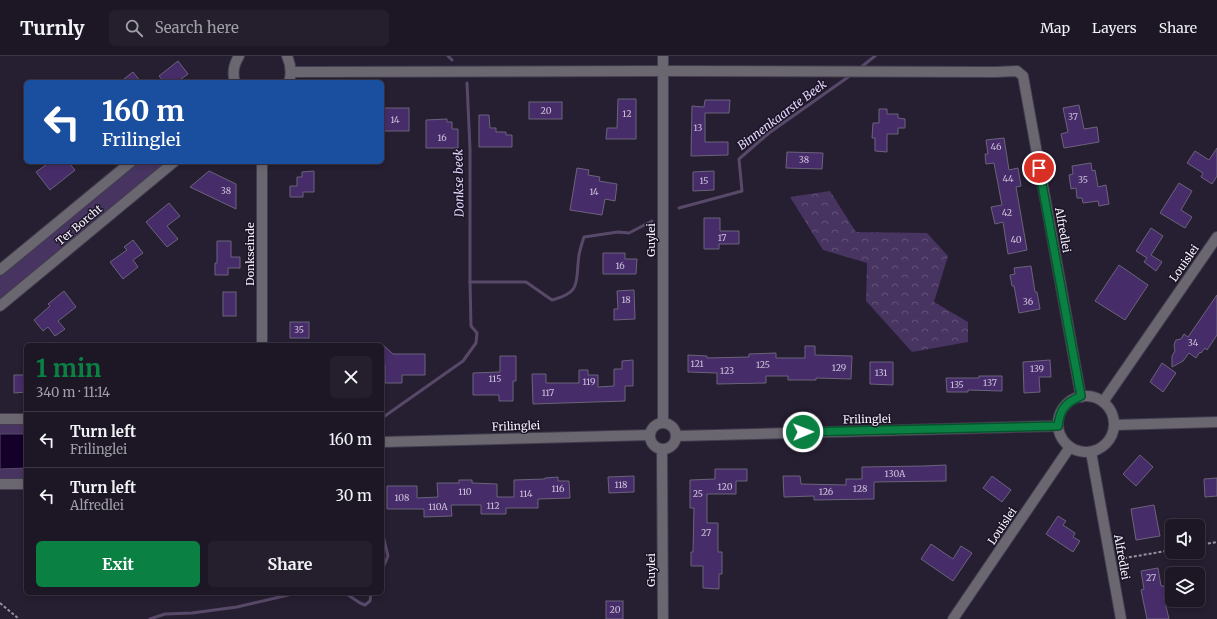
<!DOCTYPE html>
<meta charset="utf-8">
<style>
body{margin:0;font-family:Merriweather,serif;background:#251f2d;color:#f1f3f6;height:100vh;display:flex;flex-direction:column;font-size:15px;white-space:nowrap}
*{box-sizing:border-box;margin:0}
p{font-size:13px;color:#a09fa7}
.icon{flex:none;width:22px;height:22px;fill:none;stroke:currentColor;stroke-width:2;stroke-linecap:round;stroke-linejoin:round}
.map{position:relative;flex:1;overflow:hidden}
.details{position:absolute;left:24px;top:287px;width:360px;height:252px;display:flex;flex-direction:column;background:#1c1625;border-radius:6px;box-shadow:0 2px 6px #0003,0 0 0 1px #3a3542}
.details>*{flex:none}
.hud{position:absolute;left:24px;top:24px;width:360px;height:84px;border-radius:6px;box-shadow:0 2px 6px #0003,0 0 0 1px #3a3542;background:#1a4fa0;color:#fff;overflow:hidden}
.controls{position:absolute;left:1165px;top:463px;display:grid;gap:8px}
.controls a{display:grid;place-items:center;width:40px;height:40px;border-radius:6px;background:#1c1625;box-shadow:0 2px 6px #0003,0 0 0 1px #3a3542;font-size:20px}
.pin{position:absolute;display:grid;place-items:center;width:34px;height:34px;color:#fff;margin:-17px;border:2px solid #fff;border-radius:50%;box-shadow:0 1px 4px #0007}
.me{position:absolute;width:44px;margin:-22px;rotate:89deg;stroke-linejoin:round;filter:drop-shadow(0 0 3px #0008)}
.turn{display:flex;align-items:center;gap:14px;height:84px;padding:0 12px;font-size:18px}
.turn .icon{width:52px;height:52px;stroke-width:2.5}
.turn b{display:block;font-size:28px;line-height:34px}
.round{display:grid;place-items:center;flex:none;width:42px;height:42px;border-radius:6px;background:#251f2d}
.overview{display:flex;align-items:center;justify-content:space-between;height:68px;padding:0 12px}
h1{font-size:24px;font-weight:700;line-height:30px;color:#0b8043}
.button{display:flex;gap:8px;margin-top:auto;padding:8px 12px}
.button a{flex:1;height:46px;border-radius:6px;background:#0b8043;color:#fff;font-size:16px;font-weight:700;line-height:46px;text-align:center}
.button a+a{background:#251f2d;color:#f1f3f6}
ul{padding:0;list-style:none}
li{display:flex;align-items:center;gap:12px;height:56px;padding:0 12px;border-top:1px solid #3a3542}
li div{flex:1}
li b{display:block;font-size:15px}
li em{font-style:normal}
header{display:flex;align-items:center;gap:24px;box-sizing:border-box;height:56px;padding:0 20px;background:#1c1625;border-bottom:1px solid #3a3542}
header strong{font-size:19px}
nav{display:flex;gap:22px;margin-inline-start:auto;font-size:14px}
.search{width:280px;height:36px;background:#251f2d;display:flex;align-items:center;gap:10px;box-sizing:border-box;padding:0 14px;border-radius:6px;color:#a09fa7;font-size:15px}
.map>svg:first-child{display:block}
.grass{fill:#473461}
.forest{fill:url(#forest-crowns)}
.water{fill:#140029;stroke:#584969}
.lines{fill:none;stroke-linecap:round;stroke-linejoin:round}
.stream{stroke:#584969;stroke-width:3}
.building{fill:#472c6a;stroke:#6b637a}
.minor-casing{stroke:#433c4e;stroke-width:12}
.path{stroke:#9892a1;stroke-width:2;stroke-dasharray:3 2;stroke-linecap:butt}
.minor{stroke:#6b6771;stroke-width:10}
.route-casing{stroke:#07532c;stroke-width:10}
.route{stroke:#0b8043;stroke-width:7}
.labels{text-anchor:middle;stroke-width:3;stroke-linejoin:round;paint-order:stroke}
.number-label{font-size:9px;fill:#cac0d8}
.street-label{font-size:11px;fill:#f6f2fd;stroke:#1c1527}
.water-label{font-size:12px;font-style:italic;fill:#e3d5fc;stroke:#1c1527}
</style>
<header>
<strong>Turnly</strong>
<div class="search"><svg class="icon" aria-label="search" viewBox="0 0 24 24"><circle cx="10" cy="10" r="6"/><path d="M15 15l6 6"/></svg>Search here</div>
<nav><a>Map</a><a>Layers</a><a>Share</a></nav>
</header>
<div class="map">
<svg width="1217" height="563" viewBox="0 0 1217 563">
<defs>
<pattern id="forest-crowns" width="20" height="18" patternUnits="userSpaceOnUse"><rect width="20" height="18" fill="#473461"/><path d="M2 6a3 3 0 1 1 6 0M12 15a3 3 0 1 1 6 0" fill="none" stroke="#625279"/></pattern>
</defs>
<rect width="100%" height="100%" fill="#261e31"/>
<g class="grass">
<path d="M138 106H167L0 244V219Z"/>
<path d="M0 368H26V422L0 423Z"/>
</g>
<path class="forest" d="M830 135 856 176 927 177 948 200 934 246 968 266V286L912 296 866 245 867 207 823 194 790 141Z"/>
<path class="water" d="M0 378H26V412L0 413Z"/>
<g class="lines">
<g class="stream">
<path d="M448 0 452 4"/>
<path d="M860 12 875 0"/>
<path d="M467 27 470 93V226"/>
<path d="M679 152 742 135 739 103 769 77 851 19"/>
<path d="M382 362 463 305 476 287 477 277 471 270 470 226H526L552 244C583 236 575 225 579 199 580 193 582 187 584 181L618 176 629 177 652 165"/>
<path d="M382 475 388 500 382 514"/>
<path d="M345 537 360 547 365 549 370 545 371 537"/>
<path d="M150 563 165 558 192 557 237 551 297 537"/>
</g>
</g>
<g class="building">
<path d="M178 5 188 18 177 26H164L159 20Z"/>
<path d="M133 16 141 26H120Z"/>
<path d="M618 43H636V83H606L607 72H617Z"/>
<path d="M705 44H730L729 57H705V86H728V99L691 100 692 50 704 51Z"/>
<rect x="529" y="46" width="33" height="17"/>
<path d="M1079 49 1084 73 1097 71 1099 86 1064 92 1061 78 1068 76 1063 52Z"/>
<rect x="382" y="52" width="27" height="23"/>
<path d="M879 53H887V58H898V62L905 63V72H898V78H887V96L875 95V82H872L873 67H879Z"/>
<path d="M479 59H489L490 72H496V76H506V79H512V91H479Z"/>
<path d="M447 63V66H452V73H458V92H426V64Z"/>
<path d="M1004 82 1009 114 1018 112 1021 130 1016 131 1027 194 1008 198 1003 166 995 168 991 151 1002 149 994 107 986 108 985 98H988L986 84Z"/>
<path d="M1217 92V120L1212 128 1201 121 1203 117 1187 107 1195 95 1209 104Z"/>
<path d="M787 96 823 97 822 113 786 112Z"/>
<path d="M50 106H68L75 114 50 134 36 116Z"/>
<path d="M1091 107 1092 115 1095 114 1098 131 1106 129 1109 148 1099 150 1098 145 1083 147 1082 142H1077L1076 132 1071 133 1069 119 1073 118 1072 110Z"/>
<path d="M577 112 589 114 588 119 600 121 599 125 617 128 615 145 605 143 602 159 570 154Z"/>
<path d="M209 115 236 128V153L190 131Z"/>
<path d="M314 115V136H303V141H290V130H297V121H302V116Z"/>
<path d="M714 115V134L693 135V116Z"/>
<path d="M1179 127 1192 135 1181 154 1192 161 1185 172 1160 157Z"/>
<path d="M169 147 180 160 167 170 178 183 167 191 146 166Z"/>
<path d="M704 162H720V175H739V188H719V193H704Z"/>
<path d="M1151 172 1163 180 1151 199 1162 206 1156 215 1144 206 1147 202 1136 195Z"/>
<path d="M133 184 143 197 133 204 138 211 123 223 110 206 127 194 124 191Z"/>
<path d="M217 185H231V201H240V212H228V219H215V207H217Z"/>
<path d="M603 197H625V203H637L636 218H603Z"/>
<path d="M1119 209 1148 229 1125 264 1095 245Z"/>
<path d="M1031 210 1035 236H1037L1040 253 1019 257 1014 230H1012L1010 219 1015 218 1014 212Z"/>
<path d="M634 234 635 263 614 264V253H618L617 235Z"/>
<path d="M64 235 76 251 58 265 65 273 55 280 48 271 43 275 34 264 50 250 48 248Z"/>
<rect x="223" y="236" width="13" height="24"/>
<path d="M1217 239V279L1207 294 1205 292 1201 297 1200 296 1196 302 1189 297 1183 305 1172 311V300L1175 295 1174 289 1175 286 1176 284 1181 283 1184 278 1188 281Z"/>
<rect x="290" y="266" width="19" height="16"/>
<path d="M382 288 393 298H425V319H402V327H385V309L382 305Z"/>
<path d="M805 290H815V299L852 300 851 323 816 322V324H788V320H766V327L717 328V317L688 316V299L707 300V302L749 301V298L776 297V302H805Z"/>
<path d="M500 300H516V325H513V345H499V339H473V317L500 316Z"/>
<path d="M633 304V330H625V345L533 348 532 318H546V327H579V314H588V319H598V331L614 330V313H622V305Z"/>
<path d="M1050 304 1051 321H1039L1040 336 1024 337 1023 306Z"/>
<path d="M870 306H893V329L870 328Z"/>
<path d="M1162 307 1176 317 1163 336 1150 326Z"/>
<path d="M14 319H26V336L14 337Z"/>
<path d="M979 320H1002V335L968 334V336H947L946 322H979Z"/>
<path d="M1140 399 1153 411 1136 430 1123 418Z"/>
<path d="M946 409V425L874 426V443L814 444V440L784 441 783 420H800L801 428 846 429V423H862V411L923 410Z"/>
<path d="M715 413H747V425H736V438H707V467H718V496H722V518H719V533L703 532V510H691V496H693L694 452H690V424L715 423Z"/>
<path d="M634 420V436L609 437 608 421Z"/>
<path d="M992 420 1011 434 1002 446 983 432Z"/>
<path d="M558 421V425H569L570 442 538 443V452H506V458H481V449H451L452 460 424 461V453H387V430H417V442L438 441 437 427H459V424H472V427L497 428V441H514V424L545 423V422Z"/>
<path d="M1217 422V440L1205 441 1204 423Z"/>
<path d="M1154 449 1160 480 1136 484 1131 453Z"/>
<path d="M1058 460 1066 465 1063 469 1075 477 1073 481 1080 485 1073 496 1046 478Z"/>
<path d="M931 488 953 503 961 490 972 497 953 525 921 503Z"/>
<path d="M1158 512 1161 530H1165L1167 542H1164L1169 563H1147L1141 534 1144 533 1141 515Z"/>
<rect x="606" y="545" width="17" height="18"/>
</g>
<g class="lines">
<defs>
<g id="minor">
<path d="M287 0C291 9 292 17 289 26"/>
<path d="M663 0V367"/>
<path d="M291 16 663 15 996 16 1017 15 1023 20 1081 341"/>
<path d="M235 26C232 17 234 8 239 0"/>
<path d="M262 106V289"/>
<path d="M0 214 131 106"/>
<path d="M0 250 174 106"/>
<circle cx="1086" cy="368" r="28"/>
<path d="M1103 346 1217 181"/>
<path d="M0 363H26"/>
<circle cx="663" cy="380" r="13"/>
<path d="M1114 369 1217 366"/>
<path d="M676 380 1058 370"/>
<path d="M382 386 650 379"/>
<path d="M662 393 663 563"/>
<path d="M1091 396 1121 563"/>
<path d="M0 428H26"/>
<path d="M953 563 1070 391"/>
</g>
</defs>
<use href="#minor" class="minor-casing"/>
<g class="path">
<path d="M1198 489 1217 486"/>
<path d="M1119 503 1172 494"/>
<path d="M0 547 19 563"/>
</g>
<use href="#minor" class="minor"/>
</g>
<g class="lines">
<defs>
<path id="route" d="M803 376 1058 370C1060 353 1065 347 1081 340L1039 112"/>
</defs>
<use href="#route" class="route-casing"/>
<use href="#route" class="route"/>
</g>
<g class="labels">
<g class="number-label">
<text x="546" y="58">20</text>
<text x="627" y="61">12</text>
<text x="1073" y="64">37</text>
<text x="395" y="67">14</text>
<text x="698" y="75">13</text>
<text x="442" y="85">16</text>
<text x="996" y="94">46</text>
<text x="804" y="107">38</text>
<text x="1008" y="126">44</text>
<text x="1083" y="127">35</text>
<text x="704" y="128">15</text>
<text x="226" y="138">38</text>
<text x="594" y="139">14</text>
<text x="1007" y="160">42</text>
<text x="722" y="185">17</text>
<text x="1016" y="187">40</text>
<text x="620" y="213">16</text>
<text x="626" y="247">18</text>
<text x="1028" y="249">36</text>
<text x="299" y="277">35</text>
<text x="1193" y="290">34</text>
<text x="697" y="311">121</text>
<text x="763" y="312">125</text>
<text x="839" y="315">129</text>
<text x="1037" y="316">139</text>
<text x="727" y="318">123</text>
<text x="881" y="320">131</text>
<text x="495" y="326">115</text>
<text x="589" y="329">119</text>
<text x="990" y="330">137</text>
<text x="957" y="332">135</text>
<text x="548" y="340">117</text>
<text x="895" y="421">130A</text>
<text x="621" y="432">118</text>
<text x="725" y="434">120</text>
<text x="558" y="436">116</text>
<text x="860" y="436">128</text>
<text x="465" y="439">110</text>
<text x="826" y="439">126</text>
<text x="526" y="441">114</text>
<text x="698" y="441">25</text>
<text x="402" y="445">108</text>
<text x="493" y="453">112</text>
<text x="438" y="454">110A</text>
<text x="706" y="480">27</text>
<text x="1151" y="525">27</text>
<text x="615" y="557">20</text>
</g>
<g class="street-label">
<text transform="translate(79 169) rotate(-40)" y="4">Ter Borcht</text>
<text transform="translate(1063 174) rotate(80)" y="4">Alfredlei</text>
<text transform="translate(651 184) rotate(-90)" y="4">Guylei</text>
<text transform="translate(250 198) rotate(-90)" y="4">Donkseinde</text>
<text transform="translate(1184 207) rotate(-55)" y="4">Louislei</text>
<text transform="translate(867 363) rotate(-1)" y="4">Frilinglei</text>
<text transform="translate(516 370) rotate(-2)" y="4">Frilinglei</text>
<text transform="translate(1002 470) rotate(-56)" y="4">Louislei</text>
<text transform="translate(1122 501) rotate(80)" y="4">Alfredlei</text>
<text transform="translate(651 514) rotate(-90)" y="4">Guylei</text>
</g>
<g class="water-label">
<text transform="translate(782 59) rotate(-37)" y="4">Binnenkaarste Beek</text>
<text transform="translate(459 127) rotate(-91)" y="4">Donkse beek</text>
</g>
</g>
</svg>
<div class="controls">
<a><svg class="icon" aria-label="sound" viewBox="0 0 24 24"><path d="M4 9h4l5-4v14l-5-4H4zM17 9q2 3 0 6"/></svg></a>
<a><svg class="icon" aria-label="layers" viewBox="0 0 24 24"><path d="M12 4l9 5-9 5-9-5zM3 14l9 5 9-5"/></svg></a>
</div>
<div class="pin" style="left:1039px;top:112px;background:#d93025"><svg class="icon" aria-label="arrive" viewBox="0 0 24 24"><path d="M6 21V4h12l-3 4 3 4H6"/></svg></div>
<svg class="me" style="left:803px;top:376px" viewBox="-20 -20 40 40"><circle r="17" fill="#0b8043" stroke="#fff" stroke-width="3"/><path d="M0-11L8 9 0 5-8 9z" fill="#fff"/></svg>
<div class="hud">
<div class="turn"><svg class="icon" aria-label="left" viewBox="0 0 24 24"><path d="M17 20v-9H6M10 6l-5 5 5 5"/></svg><div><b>160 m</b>Frilinglei</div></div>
</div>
<section class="details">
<div class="overview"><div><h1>1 min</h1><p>340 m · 11:14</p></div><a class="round"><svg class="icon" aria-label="close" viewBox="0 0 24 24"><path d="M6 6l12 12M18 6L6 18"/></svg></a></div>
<ul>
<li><svg class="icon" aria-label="left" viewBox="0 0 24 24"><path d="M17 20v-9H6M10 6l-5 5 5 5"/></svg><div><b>Turn left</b><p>Frilinglei</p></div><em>160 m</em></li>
<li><svg class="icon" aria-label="left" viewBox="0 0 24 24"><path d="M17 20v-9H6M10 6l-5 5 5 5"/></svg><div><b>Turn left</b><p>Alfredlei</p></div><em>30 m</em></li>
</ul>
<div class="button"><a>Exit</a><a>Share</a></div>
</section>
</div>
